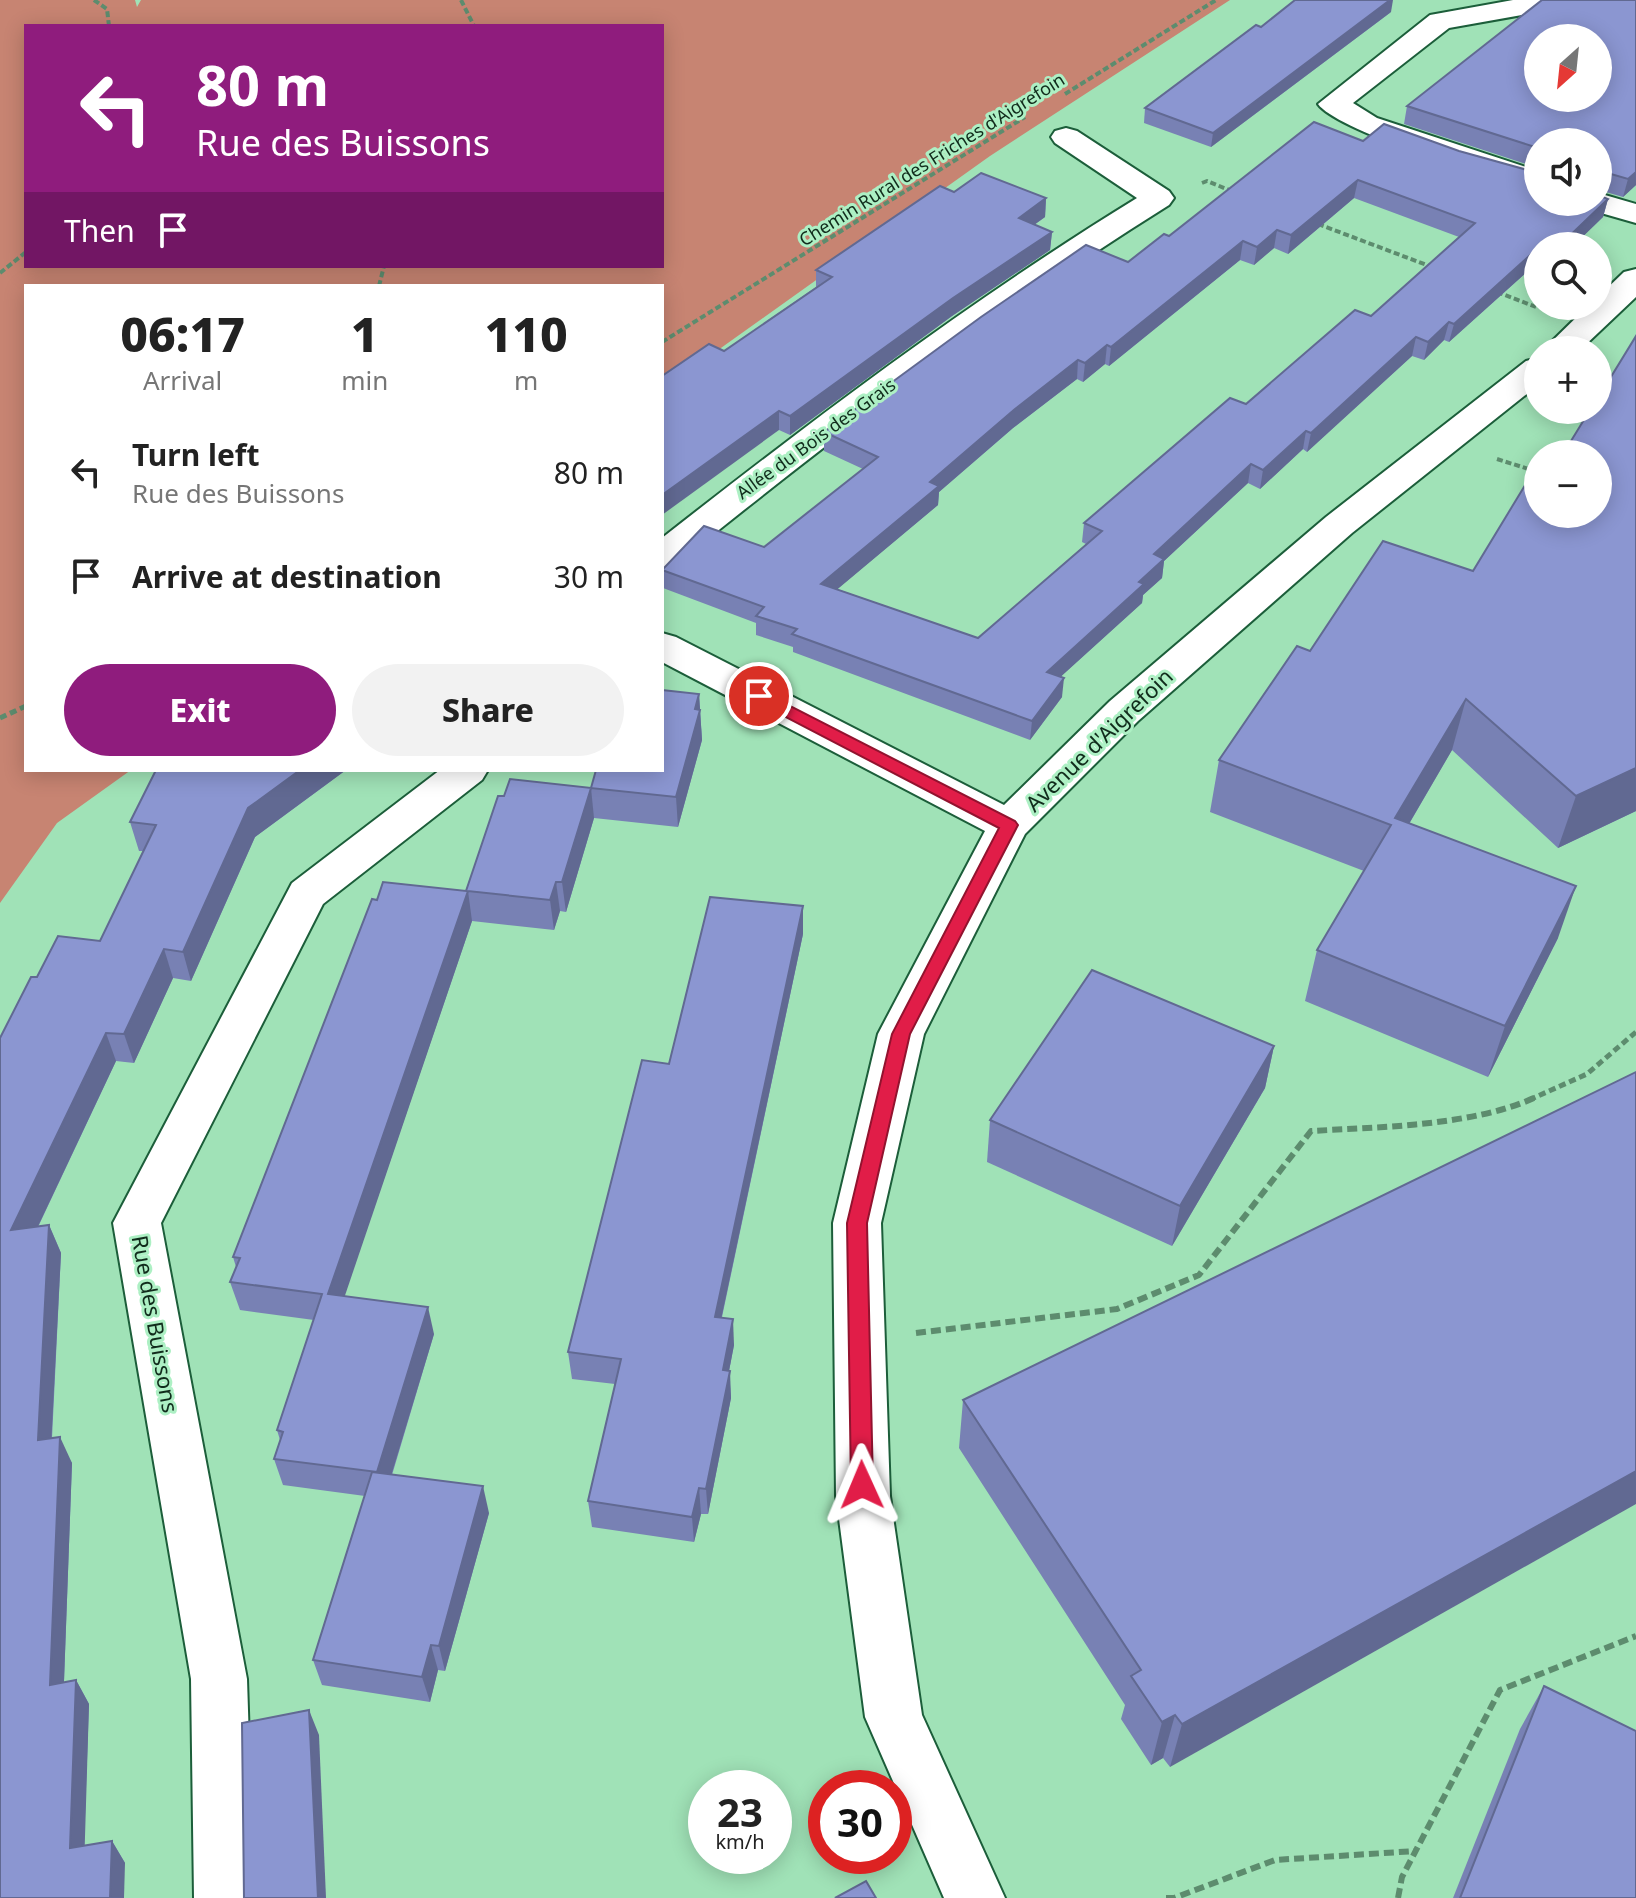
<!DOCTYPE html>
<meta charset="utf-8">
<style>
body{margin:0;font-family:"Noto Sans",sans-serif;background:#f2f2f2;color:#222;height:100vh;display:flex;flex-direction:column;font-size:30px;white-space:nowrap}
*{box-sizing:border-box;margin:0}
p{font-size:26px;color:#767676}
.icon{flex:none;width:44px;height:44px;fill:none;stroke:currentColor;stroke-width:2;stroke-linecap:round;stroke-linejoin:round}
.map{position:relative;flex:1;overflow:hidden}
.drawer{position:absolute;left:24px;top:284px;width:640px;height:488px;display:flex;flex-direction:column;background:#fff;border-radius:0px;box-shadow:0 4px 20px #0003}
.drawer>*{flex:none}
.guide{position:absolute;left:24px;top:24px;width:640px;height:244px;border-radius:0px;box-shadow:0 4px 20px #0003;background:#8f1c7d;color:#fff;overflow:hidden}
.needle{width:52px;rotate:207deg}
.controls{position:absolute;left:1524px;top:24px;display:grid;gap:16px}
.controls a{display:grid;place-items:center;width:88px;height:88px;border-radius:50%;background:#fff;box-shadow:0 4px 20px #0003;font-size:40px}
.speed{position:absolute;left:688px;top:1770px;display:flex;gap:16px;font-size:40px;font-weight:700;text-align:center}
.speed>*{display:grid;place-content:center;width:104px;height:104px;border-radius:50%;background:#fff;box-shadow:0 4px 20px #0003;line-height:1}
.speed small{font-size:20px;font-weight:400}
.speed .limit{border:12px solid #d22;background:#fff;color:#111}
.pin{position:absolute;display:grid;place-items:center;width:68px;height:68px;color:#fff;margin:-34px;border:4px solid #fff;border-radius:50%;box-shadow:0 2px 8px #0007}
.me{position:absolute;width:88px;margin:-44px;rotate:359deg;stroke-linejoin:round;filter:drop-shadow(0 0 6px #0008)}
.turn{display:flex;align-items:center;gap:28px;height:168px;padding:0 40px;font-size:36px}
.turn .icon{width:104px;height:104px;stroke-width:2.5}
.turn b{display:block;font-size:56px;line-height:68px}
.then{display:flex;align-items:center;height:76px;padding:0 40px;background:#0003;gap:16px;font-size:30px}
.eta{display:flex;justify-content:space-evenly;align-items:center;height:136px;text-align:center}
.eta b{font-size:48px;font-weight:800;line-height:56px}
.button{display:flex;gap:16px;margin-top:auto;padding:16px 40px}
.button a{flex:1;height:92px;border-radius:48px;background:#8f1c7d;color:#fff;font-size:32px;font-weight:800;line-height:92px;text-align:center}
.button a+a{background:#f2f2f2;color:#222}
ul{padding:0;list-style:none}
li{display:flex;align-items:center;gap:24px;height:104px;padding:0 40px}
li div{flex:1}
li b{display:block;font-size:30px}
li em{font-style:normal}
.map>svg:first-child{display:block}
.forest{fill:#c78472;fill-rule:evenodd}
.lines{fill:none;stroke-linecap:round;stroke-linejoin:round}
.street-casing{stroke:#1c5e3a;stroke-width:4}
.path-far2{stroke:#5d8c6e;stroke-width:4;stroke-dasharray:6 3;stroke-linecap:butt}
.path-far1{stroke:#5d8c6e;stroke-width:5;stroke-dasharray:7 4;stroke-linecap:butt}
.path{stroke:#5d8c6e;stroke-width:6;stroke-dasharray:10 5;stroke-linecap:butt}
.street{fill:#fff;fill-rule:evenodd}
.wall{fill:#7881b4;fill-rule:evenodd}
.shaded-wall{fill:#616992}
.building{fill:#8b96d1;stroke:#616992;stroke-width:2;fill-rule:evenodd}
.route{fill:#e11d48;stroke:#92132f;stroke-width:2}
.labels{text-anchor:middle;stroke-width:6;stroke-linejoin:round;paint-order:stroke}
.far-street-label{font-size:18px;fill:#112c1c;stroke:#adf0c4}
.street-label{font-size:22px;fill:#112c1c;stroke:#adf0c4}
</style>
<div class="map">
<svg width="1636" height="1898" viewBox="0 0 1636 1898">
<rect width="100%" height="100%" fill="#a0e2b7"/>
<path class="forest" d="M0 0H135L137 7 141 0H1230L990 156 662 390V286H26V770H131L57 823 0 903ZM26 26H662V266H26Z"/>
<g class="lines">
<defs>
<g id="street">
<path d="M1513 0H1576L1572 6 1562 8 1449 28 1353 103 1377 118 1538 171V190C1499 181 1337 131 1318 104L1430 15Z"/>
<path d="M1066 128 1077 131 1169 191 1174 198 1169 205C996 313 834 437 675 565L662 569V538C815 418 971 300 1137 198L1055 143 1051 137 1055 131Z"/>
<path d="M1598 193 1636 204V223L1587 209 1582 202H1598Z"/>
<path d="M1636 269V297L1580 350H1543L1588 306H1598V297L1624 272Z"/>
<path d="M1538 358V385L1352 533 1138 721 1025 834 924 1034 881 1223 890 1496 922 1715 1005 1898H944L865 1717 836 1496 833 1223 878 1034 985 831 662 662V633L676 637 1004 805 1110 701 1326 517 1526 361Z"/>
<path d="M440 770H488L482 780 323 904 161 1223 247 1679 254 1898H194L191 1679 113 1223 292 883Z"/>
</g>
</defs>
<use href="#street" class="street-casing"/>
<g class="path-far2">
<path d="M94 0 107 9 109 26"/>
<path d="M461 0 474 26"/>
<path d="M1065 94 1216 0"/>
<path d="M1202 183 1207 181 1234 192"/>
<path d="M1318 224 1432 267"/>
<path d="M0 273 26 252"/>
<path d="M379 286 384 266"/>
<path d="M1497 292 1536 307"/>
<path d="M662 342 1025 117"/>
<path d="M1497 459 1538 472"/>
</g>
<g class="path-far1">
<path d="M0 718 26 706"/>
<path d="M1529 1100 1587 1074 1636 1032"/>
</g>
<g class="path">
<path d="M916 1333 1117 1309 1199 1275 1311 1131C1380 1127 1471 1126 1534 1098"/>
<path d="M1166 1898H1174L1275 1860 1416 1851"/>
<path d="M1398 1898 1402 1877 1500 1690 1636 1636"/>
</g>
<use href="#street" class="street"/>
</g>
<g class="wall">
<path d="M1542 0 1636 185 1623 197 1599 190 1598 192V142H1538V168L1404 124 1407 106Z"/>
<path d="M1391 12 1211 147 1144 123 1145 108Z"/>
<path d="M1363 141 1538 202 1608 199 1603 217 1573 246H1538V262L1449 342 1444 340 1424 360 1412 356 1307 452 1303 449 1260 489 1248 483 1164 561 1162 578 1143 595 1142 603 1060 677 1062 697 1030 740 793 652V647L756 635V623L663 588 662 569 764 547 863 469 824 451V432L1128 262 1169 236ZM1354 198 1459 237 1371 316 1246 404 1084 523 1082 542 1086 544 978 638 837 589 938 505 939 492 1013 428 1077 379 1083 382 1105 364 1109 366 1240 260 1254 265 1274 248 1288 254Z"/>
<path d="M954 192 1046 198 1045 217 1034 225 1052 232 1050 250 952 316 790 435 779 430 724 351 816 287V270Z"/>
<path d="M1636 336V811L1558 848 1452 750 1409 824 1558 938 1488 1077 1305 1001 1317 950 1364 871 1210 812 1219 760 1310 651 1473 571 1538 514Z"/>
<path d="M699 694 702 740 678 827 594 818 566 912 560 911 554 930 472 921 344 1296 434 1334 392 1475 489 1513 445 1671 438 1670 430 1702 322 1685 313 1660 365 1496 283 1485 274 1459 280 1440 277 1430 314 1320 240 1310 230 1282 236 1267 233 1257 377 900 466 891 504 796 591 788Z"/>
<path d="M156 770H346L255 837 191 981 173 978 134 1063 116 1061 38 1227 49 1225 61 1253 52 1438 72 1463 64 1682 76 1680 89 1704 84 1846 112 1841 125 1863 0 1898 37 977 100 941 143 851H139L130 822Z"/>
<path d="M803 934 722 1317 734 1345 729 1371 731 1398 708 1514H701L694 1542 592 1527 588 1501 615 1384 572 1379 568 1352 669 1064Z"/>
<path d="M1274 1046 1265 1088 1172 1246 987 1162 990 1120Z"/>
<path d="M1636 1072 1170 1767 1163 1758 1151 1765 1121 1719 1125 1705 959 1448 963 1400Z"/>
<path d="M1544 1686 1636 1898H1453L1520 1729Z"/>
</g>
<g class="shaded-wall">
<path d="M1390 0H1393L1391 12 1211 147 1213 133Z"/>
<path d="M1636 172V185L1623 197 1628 179Z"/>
<path d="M1358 180 1354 198 1288 254 1291 235Z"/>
<path d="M1046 198 1045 217 1017 237 1019 218Z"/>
<path d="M1608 199 1603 217 1573 246H1559Z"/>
<path d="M1277 230 1274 248 1254 265 1257 247Z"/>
<path d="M1052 232 1050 250 952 316 790 435V416L953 298Z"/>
<path d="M1243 241 1240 260 1109 366 1111 347Z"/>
<path d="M1538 248V262L1449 342 1454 324Z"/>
<path d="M1449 322 1444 340 1424 360 1428 342Z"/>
<path d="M1416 337 1412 356 1307 452 1311 433Z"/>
<path d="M1107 345 1105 364 1083 382 1085 363Z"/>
<path d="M1078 360 1077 379 1013 428 939 492 938 505 821 603V584L930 482 1015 409Z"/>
<path d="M779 411V430L662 515V495Z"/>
<path d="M1306 431 1303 449 1260 489 1263 470Z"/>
<path d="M1251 464 1248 483 1164 561 1162 578 1143 595 1142 603 1045 691 1047 672 1139 582 1154 554Z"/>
<path d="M1064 678 1062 697 1030 740 1032 721Z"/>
<path d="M699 694 702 740 678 827 676 797 695 709Z"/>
<path d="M1466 699 1452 750 1382 870 1395 818Z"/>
<path d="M1636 768V811L1558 848 1576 796Z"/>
<path d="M300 770H346L255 837 191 981 183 952 248 808Z"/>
<path d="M591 788 594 818 566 912 562 882Z"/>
<path d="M556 882 560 911 554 930 550 900Z"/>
<path d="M1576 886 1558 938 1488 1077 1505 1026Z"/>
<path d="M468 891 472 921 336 1322 328 1294Z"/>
<path d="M803 906V934L716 1343 715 1317Z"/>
<path d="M164 949 173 978 134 1063 124 1034Z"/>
<path d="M106 1033 116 1061 23 1258 11 1230Z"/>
<path d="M1274 1046 1265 1088 1172 1246 1180 1206Z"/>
<path d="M49 1225 61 1253 50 1466 38 1440Z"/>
<path d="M428 1307 434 1334 384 1499 377 1472Z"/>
<path d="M733 1319 734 1345 724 1397 723 1370Z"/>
<path d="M730 1371 731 1398 708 1514 706 1489Z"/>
<path d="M60 1437 72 1463 63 1708 50 1685Z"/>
<path d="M1636 1471V1504L1170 1767 1182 1724Z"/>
<path d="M483 1486 489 1513 445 1671 439 1646Z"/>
<path d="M699 1488 701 1514 694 1542 692 1517Z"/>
<path d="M431 1645 438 1670 430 1702 422 1677Z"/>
<path d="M76 1680 89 1704 84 1870 70 1848Z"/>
<path d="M309 1710 319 1735 326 1898H318Z"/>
<path d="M1175 1715 1163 1758 1151 1765 1162 1722Z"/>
<path d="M112 1841 125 1863 124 1898H110Z"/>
</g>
<g class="building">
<path d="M1295 0H1390L1213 133 1145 108 1256 25 1261 27Z"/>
<path d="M1542 0H1636V172L1628 179 1604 172 1600 181H1598V142H1538V148L1407 106ZM1538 38H1598V98H1538Z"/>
<path d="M1314 122 1363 141 1384 124 1459 151 1538 173V202H1598V195L1608 199 1559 246H1548L1542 244 1538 246V248L1454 324 1449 322 1428 342 1416 337 1311 433 1306 431 1263 470 1251 464 1154 554 1164 559 1139 582 1144 584 1047 672 1064 678 1032 721 792 634 797 629 756 616 764 607 662 570 704 526 764 547 878 457 824 432 981 317 1086 245 1128 262 1164 234 1169 236ZM1358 180 1475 223 1371 316 1355 310 1246 404 1230 398 1084 523 1102 531 978 638 821 584 939 486 930 482 1015 409 1078 360 1085 363 1107 345 1111 347 1243 241 1257 247 1277 230 1291 235Z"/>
<path d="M981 173 1046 198 1019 218 1052 232 953 298 790 416 779 411 662 495V376L709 344 724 351 832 277 816 270 940 186 954 192Z"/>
<path d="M1636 336V768L1576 796 1466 699 1395 818 1576 886 1505 1026 1317 950 1391 825 1219 760 1297 646 1310 651 1383 541 1473 571 1527 482 1538 486V514H1598V454H1563L1590 410H1598V398Z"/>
<path d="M662 690 699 694 695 709 700 710 676 797 591 788 562 882H556L550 900 468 891 328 1294 428 1307 377 1472 274 1459 283 1432 277 1430 322 1294 230 1282 240 1258 233 1257 372 899 377 900 383 882 466 891 498 796H504L510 779 591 788 596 770H662Z"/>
<path d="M156 770H300L248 808 183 952 164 949 124 1034 106 1033 11 1230 49 1225 38 1440 60 1437 50 1685 76 1680 70 1848 112 1841 110 1898H0V1038L31 977H37L58 936 100 941 156 825 130 822Z"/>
<path d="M710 897 803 906 715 1317 733 1319 723 1370 730 1371 706 1489 699 1488 692 1517 588 1501 621 1359 568 1352 642 1060 669 1064Z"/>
<path d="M1092 970 1274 1046 1180 1206 990 1120Z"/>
<path d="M1636 1072V1471L1182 1724 1175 1715 1162 1722 1131 1676 1141 1670 963 1400Z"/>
<path d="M372 1472 483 1486 439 1646 431 1645 422 1677 313 1660Z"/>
<path d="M1544 1686 1636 1731V1898H1460Z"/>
<path d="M309 1710 318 1898H244L242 1723Z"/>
<path d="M866 1881 876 1898H835Z"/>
</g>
<path class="route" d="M759 690 1015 821 1018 825 910 1034 867 1223 873 1485 870 1492 862 1494 855 1492 851 1485 847 1223 892 1034 999 828 753 700 750 696Z"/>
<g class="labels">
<g class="far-street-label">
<text transform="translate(932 160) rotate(-32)" y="6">Chemin Rural des Friches d'Aigrefoin</text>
<text transform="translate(816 439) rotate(-36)" y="6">Allée du Bois des Grais</text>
</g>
<g class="street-label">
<text transform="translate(1099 740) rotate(-44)" y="8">Avenue d'Aigrefoin</text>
<text transform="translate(155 1324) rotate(80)" y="8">Rue des Buissons</text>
</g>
</g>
</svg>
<div class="controls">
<a><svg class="needle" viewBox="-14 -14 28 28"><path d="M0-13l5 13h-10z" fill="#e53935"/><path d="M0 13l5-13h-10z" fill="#767676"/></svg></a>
<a><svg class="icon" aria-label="sound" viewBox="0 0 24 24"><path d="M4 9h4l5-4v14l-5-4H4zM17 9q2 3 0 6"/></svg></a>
<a><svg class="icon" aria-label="search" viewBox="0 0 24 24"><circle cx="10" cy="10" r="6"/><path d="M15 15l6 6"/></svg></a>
<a>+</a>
<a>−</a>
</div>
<div class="speed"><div>23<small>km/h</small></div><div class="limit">30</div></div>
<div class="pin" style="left:759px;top:696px;background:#d93025"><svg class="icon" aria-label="arrive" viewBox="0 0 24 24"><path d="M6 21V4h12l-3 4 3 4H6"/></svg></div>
<svg class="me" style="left:862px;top:1485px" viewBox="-20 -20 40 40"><path d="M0-17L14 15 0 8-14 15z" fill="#e11d48" stroke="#fff" stroke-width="4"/></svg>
<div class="guide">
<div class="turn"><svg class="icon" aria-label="left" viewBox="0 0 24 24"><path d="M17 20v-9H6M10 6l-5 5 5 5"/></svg><div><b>80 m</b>Rue des Buissons</div></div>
<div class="then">Then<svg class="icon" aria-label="arrive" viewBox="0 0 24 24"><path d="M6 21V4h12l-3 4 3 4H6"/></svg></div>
</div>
<section class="drawer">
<div class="eta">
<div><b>06:17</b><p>Arrival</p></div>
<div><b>1</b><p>min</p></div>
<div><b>110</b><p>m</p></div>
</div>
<ul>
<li><svg class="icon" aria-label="left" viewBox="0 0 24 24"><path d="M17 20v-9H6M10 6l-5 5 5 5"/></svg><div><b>Turn left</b><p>Rue des Buissons</p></div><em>80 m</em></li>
<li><svg class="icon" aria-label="arrive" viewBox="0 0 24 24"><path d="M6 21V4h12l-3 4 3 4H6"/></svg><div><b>Arrive at destination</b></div><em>30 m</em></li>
</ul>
<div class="button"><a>Exit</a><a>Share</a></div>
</section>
</div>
